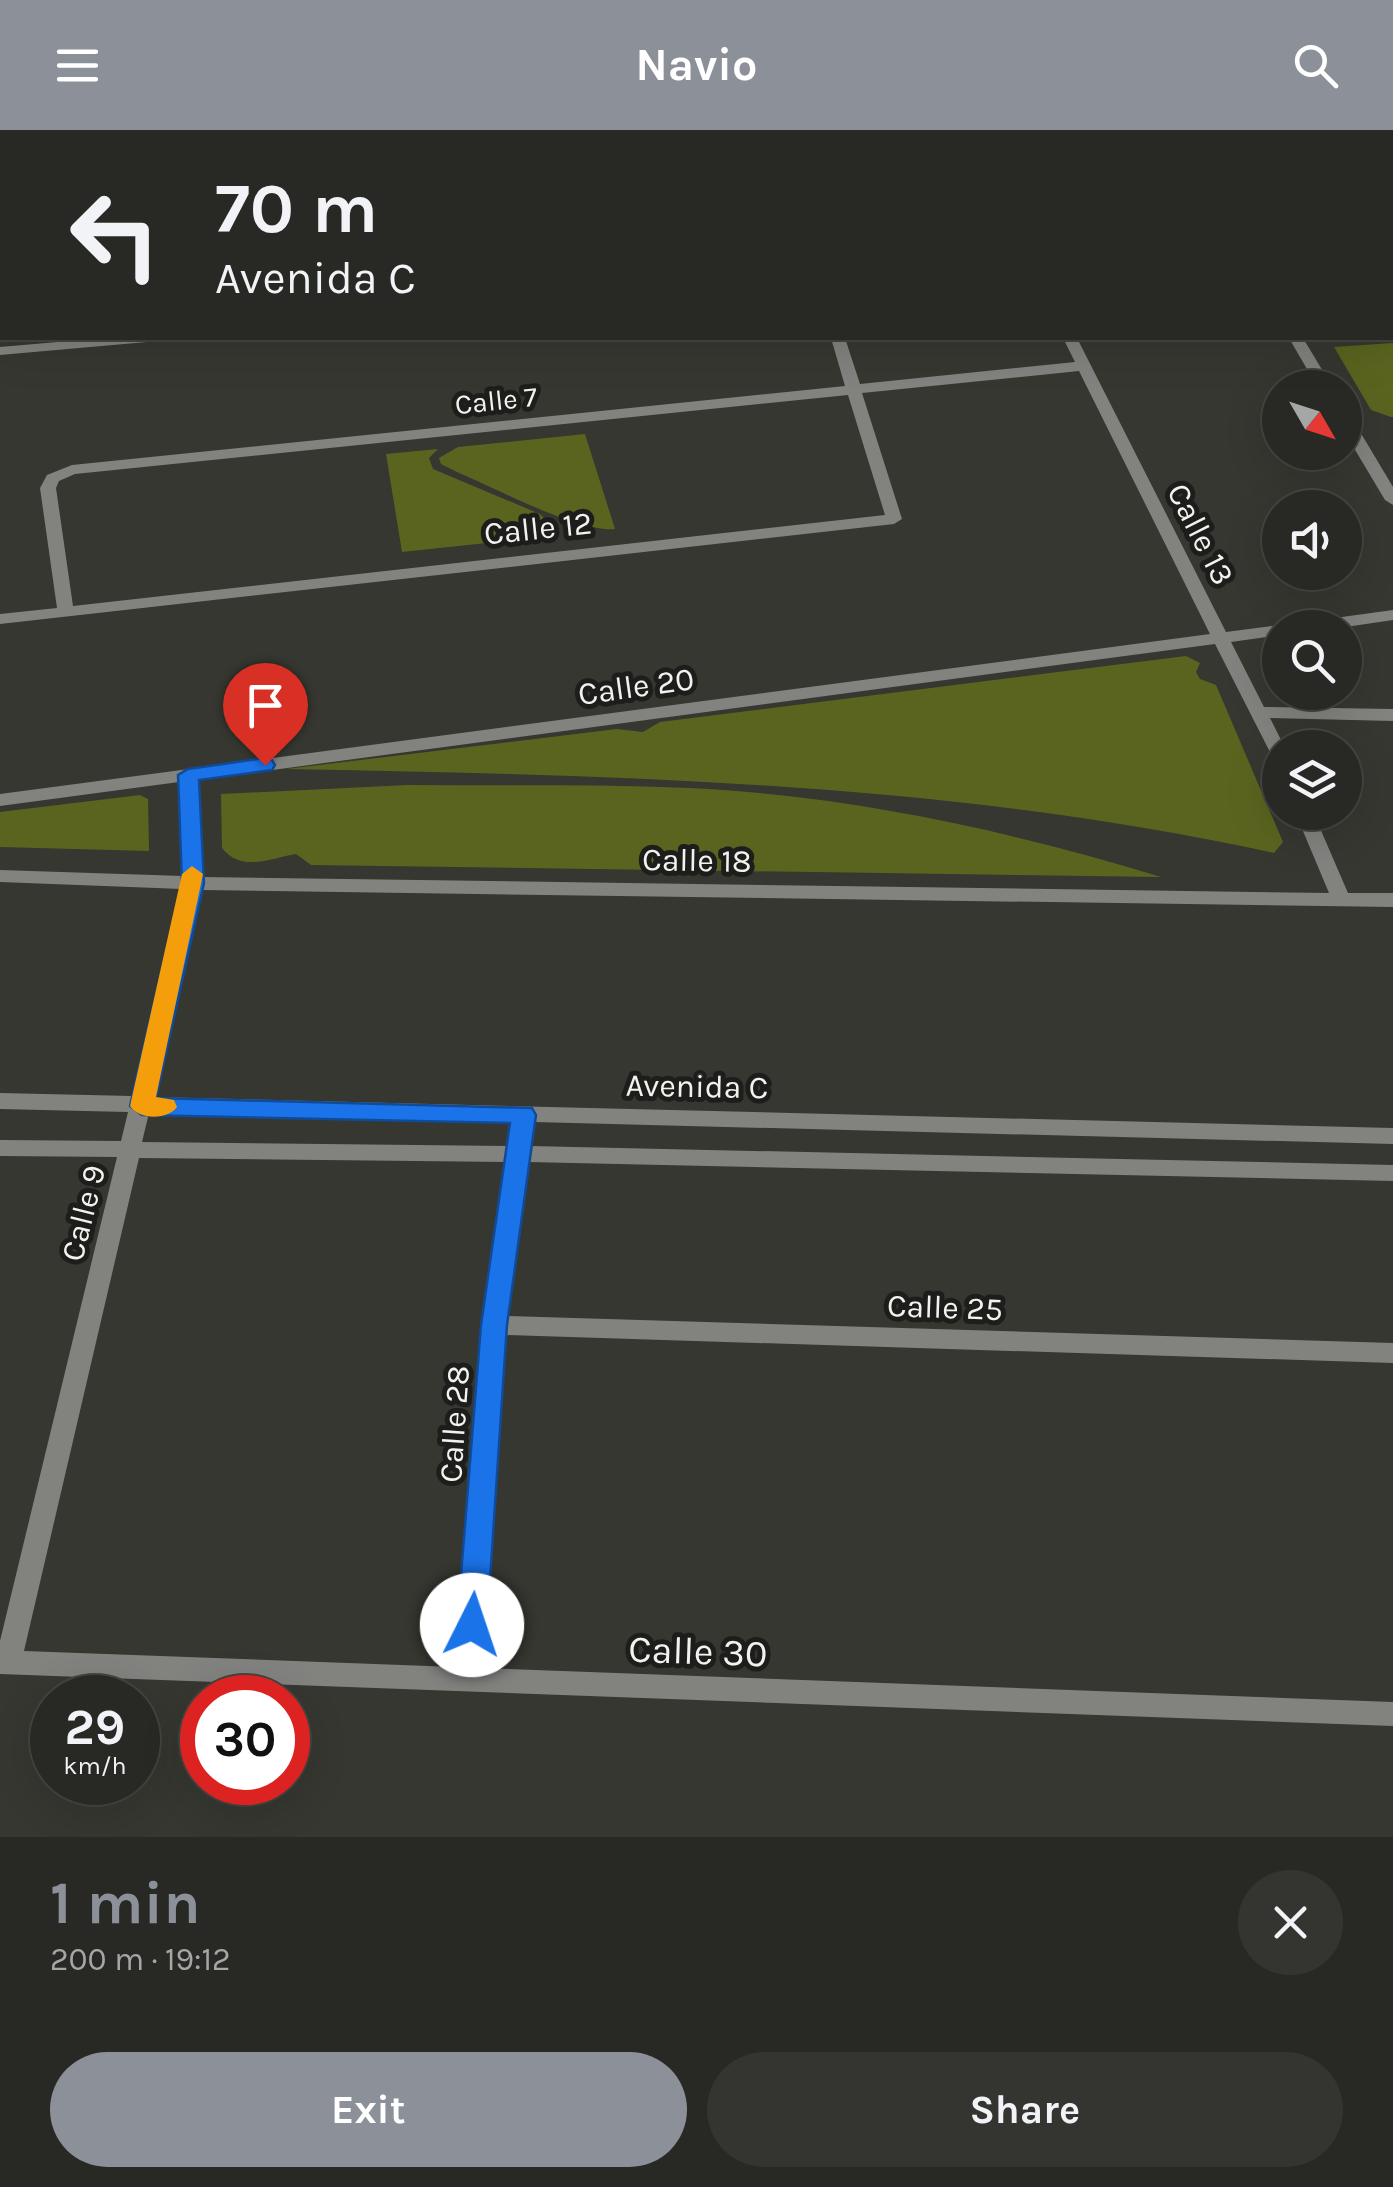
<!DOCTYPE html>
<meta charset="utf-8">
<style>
body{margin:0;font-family:Karla,sans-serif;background:#343531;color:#f1f3f6;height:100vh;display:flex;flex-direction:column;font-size:38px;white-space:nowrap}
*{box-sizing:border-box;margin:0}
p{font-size:32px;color:#a5a6a6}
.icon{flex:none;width:55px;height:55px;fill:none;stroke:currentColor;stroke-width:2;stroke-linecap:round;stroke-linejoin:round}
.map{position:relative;height:1707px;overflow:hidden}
.drawer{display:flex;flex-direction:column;background:#282924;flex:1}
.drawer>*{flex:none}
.guide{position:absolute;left:0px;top:0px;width:1395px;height:210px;box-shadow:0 10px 40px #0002,0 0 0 2px #444541;background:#282924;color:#f1f3f6;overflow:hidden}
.needle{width:65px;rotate:129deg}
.fabs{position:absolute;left:1262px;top:240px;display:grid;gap:20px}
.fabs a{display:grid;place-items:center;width:100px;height:100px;border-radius:50%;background:#282924;box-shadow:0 10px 40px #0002,0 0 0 2px #444541;font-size:50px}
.speed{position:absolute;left:30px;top:1545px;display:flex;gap:20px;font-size:50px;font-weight:700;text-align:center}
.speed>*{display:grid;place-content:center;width:130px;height:130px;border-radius:50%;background:#282924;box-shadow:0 10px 40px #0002,0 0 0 2px #444541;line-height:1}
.speed small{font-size:25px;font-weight:400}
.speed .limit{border:15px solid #d22;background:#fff;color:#111}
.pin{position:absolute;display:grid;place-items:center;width:85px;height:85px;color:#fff;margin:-102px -42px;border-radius:50% 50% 50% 0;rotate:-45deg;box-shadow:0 0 10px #0007}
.pin .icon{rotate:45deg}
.me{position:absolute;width:110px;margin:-55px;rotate:4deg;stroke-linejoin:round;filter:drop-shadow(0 0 8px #0008)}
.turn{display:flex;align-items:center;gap:35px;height:210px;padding:0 50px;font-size:45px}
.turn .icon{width:130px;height:130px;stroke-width:2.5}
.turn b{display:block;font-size:70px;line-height:85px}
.round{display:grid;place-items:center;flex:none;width:105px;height:105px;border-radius:52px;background:#343531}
.head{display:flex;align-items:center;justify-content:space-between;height:170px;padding:0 50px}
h1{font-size:60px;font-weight:700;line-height:75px;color:#8c9099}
.action{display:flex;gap:20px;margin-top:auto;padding:20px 50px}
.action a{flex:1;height:115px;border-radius:60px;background:#8c9099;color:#fff;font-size:40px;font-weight:700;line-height:115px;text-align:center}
.action a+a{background:#343531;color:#f1f3f6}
header{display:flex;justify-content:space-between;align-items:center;height:130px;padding:0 50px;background:#8c9099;color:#fff;font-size:45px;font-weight:700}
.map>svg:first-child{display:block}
.green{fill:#5b641f}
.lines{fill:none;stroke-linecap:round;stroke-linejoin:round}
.minor{fill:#82837f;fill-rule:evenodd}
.route{fill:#1a73e8;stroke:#114b97;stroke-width:2.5}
.slow{fill:#f59e0b}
.labels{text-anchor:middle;stroke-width:10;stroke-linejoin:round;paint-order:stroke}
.far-street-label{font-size:28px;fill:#f2f3ee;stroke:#1d1e1b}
.street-label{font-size:32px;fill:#f2f3ee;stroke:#1d1e1b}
.near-street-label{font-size:38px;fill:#f2f3ee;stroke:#1d1e1b}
</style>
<header><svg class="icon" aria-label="menu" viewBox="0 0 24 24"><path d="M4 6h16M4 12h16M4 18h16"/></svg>Navio<svg class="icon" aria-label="search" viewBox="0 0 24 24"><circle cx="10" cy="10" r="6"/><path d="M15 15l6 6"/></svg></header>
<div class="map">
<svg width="1393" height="1707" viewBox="0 0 1393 1707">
<rect width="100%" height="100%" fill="#353730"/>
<g class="green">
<path d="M1393 213V287H1391L1371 280 1334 217Z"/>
<path d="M585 304 615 399C579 403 493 357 457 342L441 334 439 328 458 317Z"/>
<path d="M438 319 429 328 433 339 540 384 552 396V406L402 422 386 324Z"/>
<path d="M1186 526 1200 533 1196 542 1200 549 1216 555 1283 712 1274 723C951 652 616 645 286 639L617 599 643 602 660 592Z"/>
<path d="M407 655C501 656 596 654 690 658 849 666 1008 700 1161 747L311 735 296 724C271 728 242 743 222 718L221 664Z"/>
<path d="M140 665 148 669 149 721 0 717V682Z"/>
</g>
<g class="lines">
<g class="minor">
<path d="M720 0H734L735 2H721Z"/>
<path d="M948 0H963L964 2H949Z"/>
<path d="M0 17 2 18V26L0 25Z"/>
<rect x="1392" y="90" width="1" height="8"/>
<path d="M104 208H154L147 212 0 225V217Z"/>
<path d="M831 208H845L860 254 1075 232 1063 208H1077L1226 502 1280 495 1287 498H1280V505L1231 512 1264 577 1393 579V591L1270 588 1285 618H1280V632L1274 630 1215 514 197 650 202 747 1329 763 1295 682H1313L1348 763H1393V777L201 760 153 967 1393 998V1014L534 992 530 1016 1393 1035V1051L528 1032 507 1186 1393 1213V1233L505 1205 481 1538 1393 1572V1596L0 1544V1511L117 1027 0 1026V1010L121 1011 128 982 0 979V963L132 966 182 759 0 752V740L183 746 179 652 0 676V664L1210 504 1079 241 862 263 902 389 894 394 0 494V484L57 478 40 358 47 345 72 335 845 256ZM848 265 885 385 73 476 56 358 59 351 75 344ZM149 983 512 992 509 1016 142 1012ZM139 1028 507 1032 483 1195 455 1537 24 1521Z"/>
<path d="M1289 208H1303L1333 258H1318Z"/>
<path d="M1345 285 1353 290 1393 357V375L1385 370 1345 303Z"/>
<path d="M1393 480V490L1339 498H1290L1298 493Z"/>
</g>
</g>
<path class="route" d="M265 628 272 630 275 635 272 640 199 650 204 753 156 968 532 978 536 985 507 1195 487 1495 482 1504 472 1508 462 1504 457 1495 481 1195 510 993 142 985 130 976 182 753 178 645 188 639Z"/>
<path class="slow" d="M192 736 203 744 156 967 174 970 177 977C168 990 139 990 130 976L182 744Z"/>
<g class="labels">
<g class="far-street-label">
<text transform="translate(496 270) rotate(-6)" y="10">Calle 7</text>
</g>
<g class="street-label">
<text transform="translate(538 398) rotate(-6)" y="11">Calle 12</text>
<text transform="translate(1201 404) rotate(63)" y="11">Calle 13</text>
<text transform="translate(636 556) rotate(-8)" y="11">Calle 20</text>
<text transform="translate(697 730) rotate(1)" y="11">Calle 18</text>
<text transform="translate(697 956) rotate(1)" y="11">Avenida C</text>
<text transform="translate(83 1083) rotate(-76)" y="11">Calle 9</text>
<text transform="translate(945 1177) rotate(2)" y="11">Calle 25</text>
<text transform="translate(454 1294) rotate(-86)" y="11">Calle 28</text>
</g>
<g class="near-street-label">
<text transform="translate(698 1521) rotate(2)" y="13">Calle 30</text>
</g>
</g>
</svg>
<div class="fabs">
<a><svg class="needle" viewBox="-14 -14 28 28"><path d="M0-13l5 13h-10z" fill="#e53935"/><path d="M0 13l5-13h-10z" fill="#a5a6a6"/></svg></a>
<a><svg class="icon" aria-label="sound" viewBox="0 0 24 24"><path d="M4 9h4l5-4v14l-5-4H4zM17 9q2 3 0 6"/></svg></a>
<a><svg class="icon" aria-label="search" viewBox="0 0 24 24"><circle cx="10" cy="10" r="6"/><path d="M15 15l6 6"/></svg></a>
<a><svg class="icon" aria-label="layers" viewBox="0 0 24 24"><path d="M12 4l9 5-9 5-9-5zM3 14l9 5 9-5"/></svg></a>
</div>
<div class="speed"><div>29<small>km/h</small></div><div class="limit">30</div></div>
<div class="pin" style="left:265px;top:635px;background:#d93025"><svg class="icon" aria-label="arrive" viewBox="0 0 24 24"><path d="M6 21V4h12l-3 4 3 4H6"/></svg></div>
<svg class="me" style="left:472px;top:1495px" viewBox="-20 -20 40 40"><circle r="19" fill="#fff"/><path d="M0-13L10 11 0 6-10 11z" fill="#1a73e8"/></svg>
<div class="guide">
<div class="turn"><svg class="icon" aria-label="left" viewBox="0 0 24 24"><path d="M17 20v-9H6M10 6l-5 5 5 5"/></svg><div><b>70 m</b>Avenida C</div></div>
</div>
</div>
<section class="drawer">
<div class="head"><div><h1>1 min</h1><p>200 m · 19:12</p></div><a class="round"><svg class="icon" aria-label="close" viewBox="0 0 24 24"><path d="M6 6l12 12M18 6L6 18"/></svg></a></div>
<div class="action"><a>Exit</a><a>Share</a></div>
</section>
